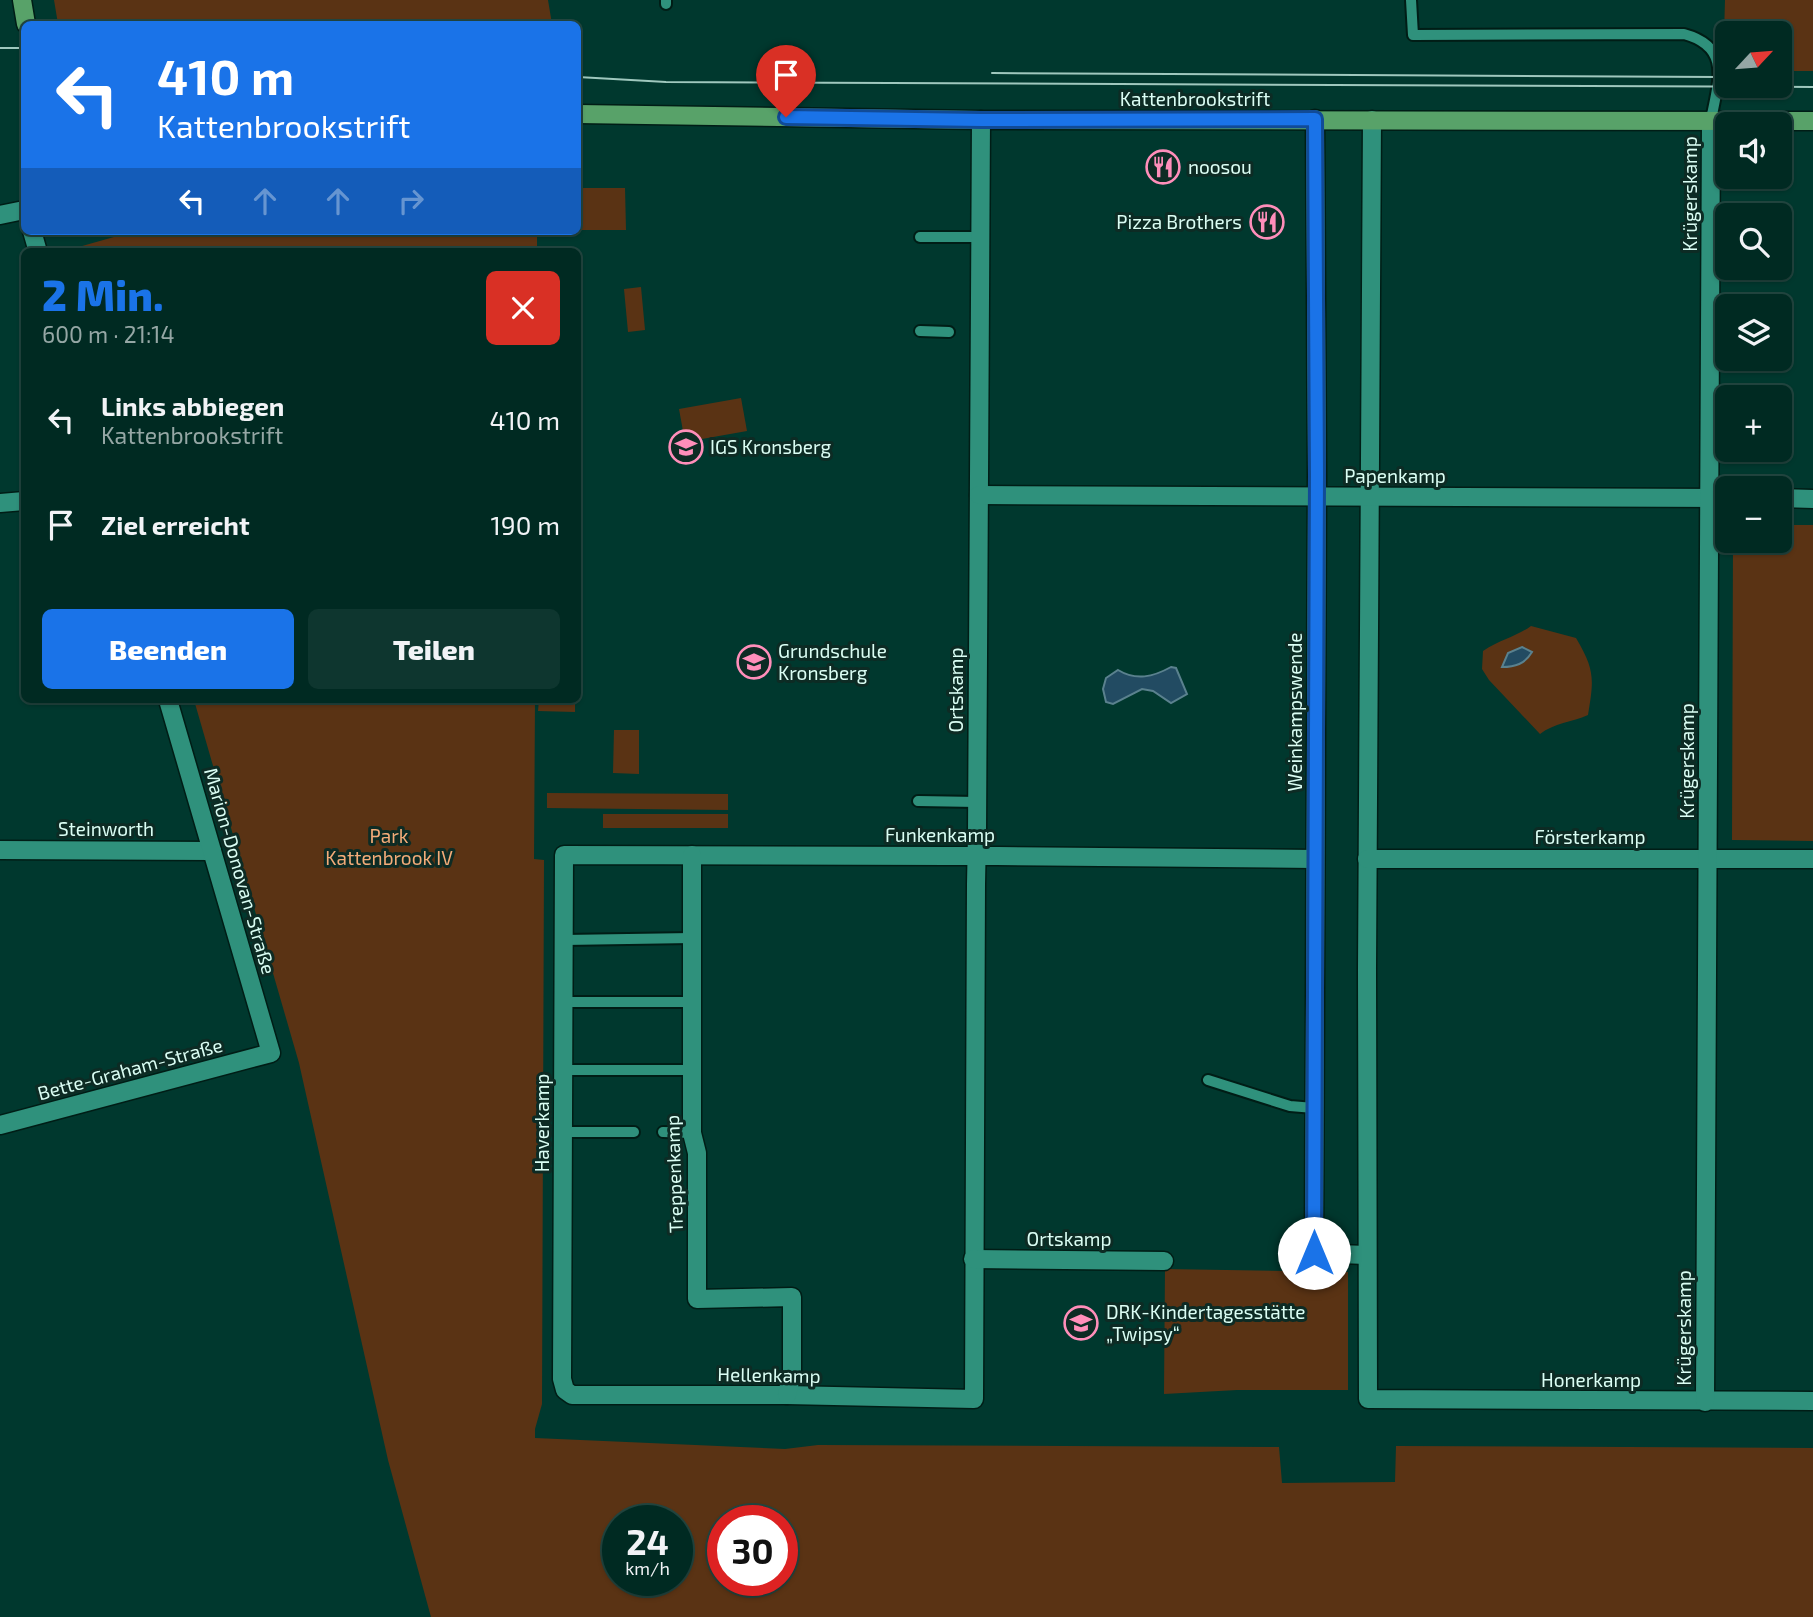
<!DOCTYPE html>
<html lang="de">
<meta charset="utf-8">
<style>
body{margin:0;font-family:"Exo 2",sans-serif;background:#0e362f;color:#f1f3f6;height:100vh;display:flex;flex-direction:column;font-size:26px;white-space:nowrap}
*{box-sizing:border-box;margin:0}
p{font-size:23px;color:#95a7a5}
.icon{flex:none;width:38px;height:38px;fill:none;stroke:currentColor;stroke-width:2;stroke-linecap:round;stroke-linejoin:round}
.map{position:relative;flex:1;overflow:hidden}
.drawer{position:absolute;left:21px;top:248px;width:560px;height:455px;display:flex;flex-direction:column;background:#002a22;border-radius:10px;box-shadow:0 2px 5px #0004,0 0 0 2px #224640}
.drawer>*{flex:none}
.hud{position:absolute;left:21px;top:21px;width:560px;height:214px;border-radius:10px;box-shadow:0 2px 5px #0004,0 0 0 2px #224640;background:#1a73e8;color:#fff;overflow:hidden}
.needle{width:46px;rotate:64deg}
.controls{position:absolute;left:1715px;top:21px;display:grid;gap:14px}
.controls a{display:grid;place-items:center;width:77px;height:77px;border-radius:10px;background:#002a22;box-shadow:0 2px 5px #0004,0 0 0 2px #224640;font-size:35px}
.speed{position:absolute;left:602px;top:1505px;display:flex;gap:14px;font-size:35px;font-weight:700;text-align:center}
.speed>*{display:grid;place-content:center;width:91px;height:91px;border-radius:50%;background:#002a22;box-shadow:0 2px 5px #0004,0 0 0 2px #224640;line-height:1}
.speed small{font-size:18px;font-weight:400}
.speed .limit{border:10px solid #d22;background:#fff;color:#111}
.pin{position:absolute;display:grid;place-items:center;width:60px;height:60px;color:#fff;margin:-72px -30px;border-radius:50% 50% 50% 0;rotate:-45deg;box-shadow:0 0 7px #0007}
.pin .icon{rotate:45deg}
.me{position:absolute;width:77px;margin:-38px;rotate:0deg;stroke-linejoin:round;filter:drop-shadow(0 0 5px #0008)}
.turn{display:flex;align-items:center;gap:24px;height:147px;padding:0 21px;font-size:32px}
.turn .icon{width:91px;height:91px;stroke-width:2.5}
.turn b{display:block;font-size:49px;line-height:60px}
.lanes{display:flex;align-items:center;height:66px;padding:0 21px;background:#0003;justify-content:center;gap:35px;direction:ltr}
.lanes .off{opacity:.35}
.round{display:grid;place-items:center;flex:none;width:74px;height:74px;border-radius:10px;background:#0e362f}
.headline{display:flex;align-items:center;justify-content:space-between;height:119px;padding:0 21px}
h1{font-size:42px;font-weight:800;line-height:52px;color:#1a73e8}
.cta{display:flex;gap:14px;margin-top:auto;padding:14px 21px}
.cta a{flex:1;height:80px;border-radius:10px;background:#1a73e8;color:#fff;font-size:28px;font-weight:800;line-height:80px;text-align:center}
.cta a+a{background:#0e362f;color:#f1f3f6}
ul{padding:0;list-style:none}
li{display:flex;align-items:center;gap:21px;height:105px;padding:0 21px}
li div{flex:1}
li b{display:block;font-size:26px}
li em{font-style:normal}
.map>svg:first-child{display:block}
.green{fill:#5a3314;fill-rule:evenodd}
.water{fill:#224b62;stroke:#5a818e;stroke-width:2}
.lines{fill:none;stroke-linecap:round;stroke-linejoin:round}
.lane-casing{stroke:#001d16;stroke-width:14}
.street-casing{stroke:#001d16;stroke-width:21}
.secondary-casing{stroke:#001d16;stroke-width:21}
.lane{stroke:#2f917c;stroke-width:10}
.street{stroke:#2f917c;stroke-width:18}
.secondary{stroke:#58a269;stroke-width:18}
.tram{stroke:#9fc8be;stroke-width:2}
.route-casing{stroke:#114b97;stroke-width:18}
.route{stroke:#1a73e8;stroke-width:12}
.labels{text-anchor:middle;stroke-width:6;stroke-linejoin:round;paint-order:stroke}
.street-label{font-size:19px;fill:#dbfef4;stroke:#0d2b24}
.poi-label{font-size:19px;fill:#dbfef4;stroke:#0d2b24;text-anchor:start}
.park-label{font-size:19px;fill:#f4ac79;stroke:#0d2b24}
</style>
<div class="map">
<svg width="1813" height="1617" viewBox="0 0 1813 1617">
<rect width="100%" height="100%" fill="#00382e"/>
<g class="green">
<path d="M54 0H548L552 24H58Z"/>
<path d="M1725 0H1813V71H1780V33H1727V46L1724 35Z"/>
<path d="M578 188H625L626 230H578Z"/>
<path d="M135 231H537V252H61Z"/>
<path d="M641 287 645 330 628 332 624 289Z"/>
<path d="M741 398 747 431 685 442 679 409Z"/>
<path d="M1780 525H1813V841L1732 840 1733 541H1780Z"/>
<path d="M1531 626 1576 638C1595 670 1594 679 1588 715 1572 722 1554 723 1540 734L1489 680 1482 669 1483 651C1501 639 1516 637 1531 626Z"/>
<path d="M194 700H535L534 859 544 860 542 1404 535 1429V1438L785 1449 818 1445 1279 1447 1282 1483 1395 1482 1396 1446 1813 1448V1617H431L388 1460 299 1063ZM618 1521H677V1580H618ZM723 1521H782V1580H723Z"/>
<path d="M539 700H575V712L538 711Z"/>
<path d="M614 730H639V774L613 773Z"/>
<path d="M547 793 728 794V810L547 808Z"/>
<rect x="603" y="814" width="125" height="14"/>
<path d="M1165 1269 1348 1272V1390H1237L1164 1394Z"/>
</g>
<g class="water">
<path d="M1522 647 1532 652C1525 664 1515 667 1502 667L1508 653Z"/>
<path d="M1171 667 1176 668 1187 694 1171 703 1153 691 1142 689 1113 704 1106 702 1103 689 1106 678 1118 670C1136 681 1153 677 1171 667Z"/>
</g>
<g class="lines">
<defs>
<g id="lane">
<path d="M1411 0 1413 35 1684 34C1732 47 1718 82 1711 120"/>
<path d="M666 4V0"/>
<path d="M920 237H979"/>
<path d="M920 331 949 332"/>
<path d="M918 801 977 802"/>
<path d="M564 940 692 938"/>
<path d="M563 1002H692"/>
<path d="M563 1070H692"/>
<path d="M1208 1080 1290 1106 1314 1108"/>
<path d="M563 1132H634"/>
<path d="M663 1132 692 1133"/>
</g>
<g id="street">
<path d="M1315 119 1317 475 1314 1253 1366 1255"/>
<path d="M981 120 977 834 976 884 974 1399 787 1395H572L565 1390 562 1379 564 855 950 856H997L1315 859"/>
<path d="M1372 120 1367 969 1368 1399 1813 1401"/>
<path d="M0 215 24 210"/>
<path d="M32 231 38 252"/>
<path d="M979 495 1727 498"/>
<path d="M1780 498 1813 499"/>
<path d="M0 503 24 501"/>
<path d="M0 850 212 851"/>
<path d="M692 855V1133L697 1153V1299L792 1297V1372L787 1395"/>
<path d="M1367 859H1813"/>
<path d="M0 1125 271 1053 168 700"/>
<path d="M973 1259 1164 1261"/>
<path d="M1705 1402 1711 120"/>
</g>
<g id="secondary">
<path d="M22 0 26 24"/>
<path d="M578 114 981 120 1813 121"/>
</g>
</defs>
<use href="#lane" class="lane-casing"/>
<use href="#street" class="street-casing"/>
<use href="#secondary" class="secondary-casing"/>
<use href="#lane" class="lane"/>
<use href="#street" class="street"/>
<use href="#secondary" class="secondary"/>
<g class="tram">
<path d="M0 48H24"/>
<path d="M992 73 1720 77"/>
<path d="M578 77 666 82 1813 87"/>
</g>
</g>
<g class="lines">
<defs>
<path id="route" d="M786 117 981 120 1315 119 1317 475 1314 1253"/>
</defs>
<use href="#route" class="route-casing"/>
<use href="#route" class="route"/>
</g>
<defs>
<symbol id="restaurant-ring" viewBox="-11 -11 22 22"><circle r="9.5" fill="#0d2b24" stroke="#ff8eba" stroke-width="1.5"/><path d="M-5-6h1v4h1v-4h1v4h1v-4h1v5L-1.5 .5V6h-2V.5L-5-1ZM5-6V6H3V1.5H1.5Q1.5-4 5-6Z" fill="#ff8eba"/></symbol>
<symbol id="school-ring" viewBox="-11 -11 22 22"><circle r="9.5" fill="#0d2b24" stroke="#ff8eba" stroke-width="1.5"/><path d="M0-5L7-2L0 1L-7-2ZM-4 1L0 2.5L4 1V4Q0 6-4 4Z" fill="#ff8eba"/></symbol>
</defs>
<g fill-rule="evenodd">
<use href="#restaurant-ring" x="1144" y="148" width="38" height="38"/>
<use href="#restaurant-ring" x="1248" y="203" width="38" height="38"/>
<use href="#school-ring" x="667" y="428" width="38" height="38"/>
<use href="#school-ring" x="735" y="643" width="38" height="38"/>
<use href="#school-ring" x="1062" y="1304" width="38" height="38"/>
</g>
<g class="labels">
<g class="street-label">
<text x="1195" y="106">Kattenbrookstrift</text>
<text transform="translate(1690 194) rotate(-90)" y="7">Krügerskamp</text>
<text x="1395" y="483">Papenkamp</text>
<text transform="translate(956 690) rotate(-90)" y="7">Ortskamp</text>
<text transform="translate(1295 712) rotate(-90)" y="7">Weinkampswende</text>
<text transform="translate(1687 761) rotate(-90)" y="7">Krügerskamp</text>
<text x="106" y="836">Steinworth</text>
<text x="940" y="842">Funkenkamp</text>
<text x="1590" y="844">Försterkamp</text>
<text transform="translate(240 871) rotate(74)" y="7">Marion-Donovan-Straße</text>
<text transform="translate(130 1069) rotate(-15)" y="7">Bette-Graham-Straße</text>
<text transform="translate(542 1123) rotate(-90)" y="7">Haverkamp</text>
<text transform="translate(674 1174) rotate(-92)" y="7">Treppenkamp</text>
<text x="1069" y="1246">Ortskamp</text>
<text transform="translate(1684 1328) rotate(-90)" y="7">Krügerskamp</text>
<text transform="translate(769 1375) rotate(1)" y="7">Hellenkamp</text>
<text x="1591" y="1387">Honerkamp</text>
</g>
<g class="poi-label">
<text x="1188" y="174">noosou</text>
<text x="1242" y="229" text-anchor="end">Pizza Brothers</text>
<text x="710" y="454">IGS Kronsberg</text>
<text x="778" y="658">Grundschule<tspan x="778" dy="22">Kronsberg</tspan></text>
<text x="1106" y="1319">DRK-Kindertagesstätte<tspan x="1106" dy="22">„Twipsy“</tspan></text>
</g>
<g class="park-label">
<text x="389" y="843">Park<tspan x="389" dy="22">Kattenbrook IV</tspan></text>
</g>
</g>
</svg>
<div class="controls">
<a><svg class="needle" viewBox="-14 -14 28 28"><path d="M0-13l5 13h-10z" fill="#e53935"/><path d="M0 13l5-13h-10z" fill="#95a7a5"/></svg></a>
<a><svg class="icon" aria-label="sound" viewBox="0 0 24 24"><path d="M4 9h4l5-4v14l-5-4H4zM17 9q2 3 0 6"/></svg></a>
<a><svg class="icon" aria-label="search" viewBox="0 0 24 24"><circle cx="10" cy="10" r="6"/><path d="M15 15l6 6"/></svg></a>
<a><svg class="icon" aria-label="layers" viewBox="0 0 24 24"><path d="M12 4l9 5-9 5-9-5zM3 14l9 5 9-5"/></svg></a>
<a>+</a>
<a>−</a>
</div>
<div class="speed"><div>24<small>km/h</small></div><div class="limit">30</div></div>
<div class="pin" style="left:786px;top:117px;background:#d93025"><svg class="icon" aria-label="arrive" viewBox="0 0 24 24"><path d="M6 21V4h12l-3 4 3 4H6"/></svg></div>
<svg class="me" style="left:1314px;top:1253px" viewBox="-20 -20 40 40"><circle r="19" fill="#fff"/><path d="M0-13L10 11 0 6-10 11z" fill="#1a73e8"/></svg>
<div class="hud">
<div class="turn"><svg class="icon" aria-label="left" viewBox="0 0 24 24"><path d="M17 20v-9H6M10 6l-5 5 5 5"/></svg><div><b>410 m</b>Kattenbrookstrift</div></div>
<div class="lanes"><svg class="icon" aria-label="left" viewBox="0 0 24 24"><path d="M17 20v-9H6M10 6l-5 5 5 5"/></svg><svg class="icon off" aria-label="ahead" viewBox="0 0 24 24"><path d="M12 20V5M6 11l6-6 6 6"/></svg><svg class="icon off" aria-label="ahead" viewBox="0 0 24 24"><path d="M12 20V5M6 11l6-6 6 6"/></svg><svg class="icon off" aria-label="right" viewBox="0 0 24 24"><path d="M7 20v-9h11M14 6l5 5-5 5"/></svg></div>
</div>
<section class="drawer">
<div class="headline"><div><h1>2 Min.</h1><p>600 m · 21:14</p></div><a class="round" style="background:#d93025;color:#fff"><svg class="icon" aria-label="close" viewBox="0 0 24 24"><path d="M6 6l12 12M18 6L6 18"/></svg></a></div>
<ul>
<li><svg class="icon" aria-label="left" viewBox="0 0 24 24"><path d="M17 20v-9H6M10 6l-5 5 5 5"/></svg><div><b>Links abbiegen</b><p>Kattenbrookstrift</p></div><em>410 m</em></li>
<li><svg class="icon" aria-label="arrive" viewBox="0 0 24 24"><path d="M6 21V4h12l-3 4 3 4H6"/></svg><div><b>Ziel erreicht</b></div><em>190 m</em></li>
</ul>
<div class="cta"><a>Beenden</a><a>Teilen</a></div>
</section>
</div>
